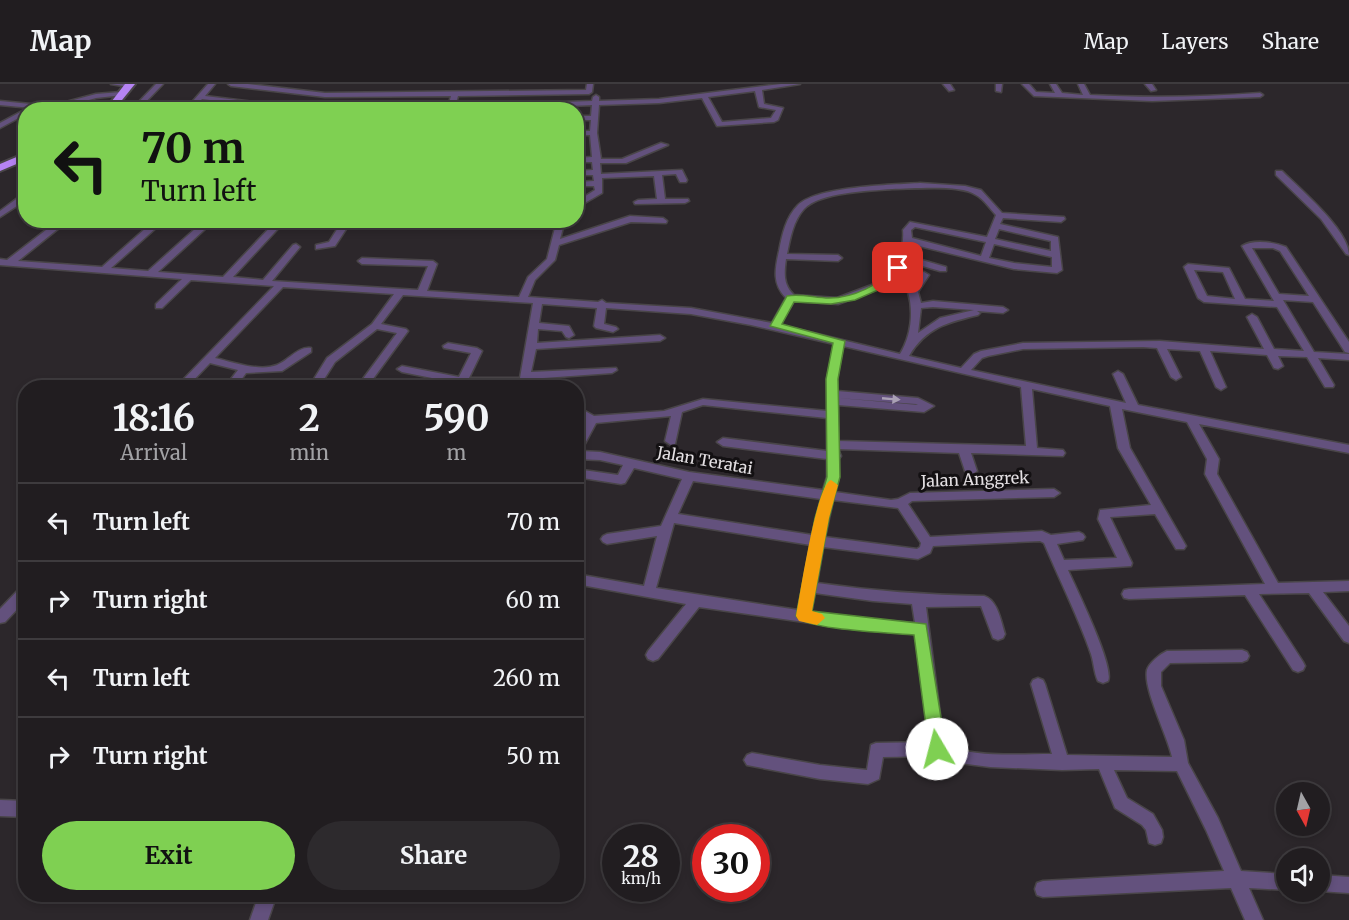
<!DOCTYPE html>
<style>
body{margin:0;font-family:Merriweather,serif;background:#2d2a2d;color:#f1f3f6;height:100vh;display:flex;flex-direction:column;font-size:22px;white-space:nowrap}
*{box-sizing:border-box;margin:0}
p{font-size:20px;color:#a2a2a5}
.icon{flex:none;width:33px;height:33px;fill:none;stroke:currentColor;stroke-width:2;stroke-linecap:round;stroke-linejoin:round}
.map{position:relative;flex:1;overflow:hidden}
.panel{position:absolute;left:18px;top:296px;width:566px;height:522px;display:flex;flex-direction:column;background:#211d20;border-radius:24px;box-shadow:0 3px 9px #0003,0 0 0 2px #3e3b3e}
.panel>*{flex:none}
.hud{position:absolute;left:18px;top:18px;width:566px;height:126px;border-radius:24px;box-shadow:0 3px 9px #0003,0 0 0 2px #3e3b3e;background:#7fd052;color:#111;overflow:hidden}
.needle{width:39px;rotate:172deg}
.tools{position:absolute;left:1276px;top:698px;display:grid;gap:12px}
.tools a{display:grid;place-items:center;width:54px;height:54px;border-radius:50%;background:#211d20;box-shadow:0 3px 9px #0003,0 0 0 2px #3e3b3e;font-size:30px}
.speed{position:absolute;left:602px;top:740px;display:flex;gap:12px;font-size:30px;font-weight:700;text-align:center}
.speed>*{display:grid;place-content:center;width:78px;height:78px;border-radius:50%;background:#211d20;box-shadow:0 3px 9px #0003,0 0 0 2px #3e3b3e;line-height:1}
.speed small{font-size:15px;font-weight:400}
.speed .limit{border:9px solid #d22;background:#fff;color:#111}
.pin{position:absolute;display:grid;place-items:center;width:51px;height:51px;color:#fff;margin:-26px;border-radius:12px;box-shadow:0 3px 9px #0006}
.me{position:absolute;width:66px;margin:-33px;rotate:352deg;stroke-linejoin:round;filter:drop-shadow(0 0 4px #0008)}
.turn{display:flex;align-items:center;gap:21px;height:126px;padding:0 24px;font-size:27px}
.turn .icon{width:78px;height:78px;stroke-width:2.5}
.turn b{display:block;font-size:42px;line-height:51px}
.eta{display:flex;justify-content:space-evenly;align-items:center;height:102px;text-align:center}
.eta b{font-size:36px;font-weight:700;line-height:42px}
.button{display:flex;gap:12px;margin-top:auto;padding:12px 24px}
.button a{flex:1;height:69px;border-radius:36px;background:#7fd052;color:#111;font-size:24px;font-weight:700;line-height:69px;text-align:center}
.button a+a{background:#2d2a2d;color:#f1f3f6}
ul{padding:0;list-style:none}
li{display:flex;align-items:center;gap:18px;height:78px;padding:0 24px;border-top:2px solid #3e3b3e}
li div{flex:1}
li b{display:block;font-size:22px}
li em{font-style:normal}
header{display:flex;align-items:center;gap:36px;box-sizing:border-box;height:84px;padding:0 30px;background:#211d20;border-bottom:2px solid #3e3b3e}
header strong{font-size:28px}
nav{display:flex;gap:33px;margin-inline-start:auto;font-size:21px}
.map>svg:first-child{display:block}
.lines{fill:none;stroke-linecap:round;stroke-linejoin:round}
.minor-casing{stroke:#494548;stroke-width:3}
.highway-casing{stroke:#494548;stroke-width:4}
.minor{fill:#63517d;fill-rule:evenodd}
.highway{fill:#b583f3;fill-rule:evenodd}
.oneway{fill:#aaa0b5}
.route{fill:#7fd052;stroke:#538735;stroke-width:1.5}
.slow{fill:#f59e0b}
.labels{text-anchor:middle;stroke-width:6;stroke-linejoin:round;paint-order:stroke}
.street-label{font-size:16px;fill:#e4e0e3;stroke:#131012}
</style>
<header>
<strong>Map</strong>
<nav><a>Map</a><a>Layers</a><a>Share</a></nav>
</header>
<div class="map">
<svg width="1349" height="836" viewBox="0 0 1349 836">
<rect width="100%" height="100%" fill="#2c272b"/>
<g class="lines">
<defs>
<g id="minor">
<path d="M111 0H132V1L129 3Z"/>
<path d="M156 0H163L138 26H131Z"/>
<path d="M208 0H215L205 12 278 21 417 19 420 21 417 23 278 25 202 15 192 26H185Z"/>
<path d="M228 0H248L325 9 586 6 587 0H593L592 8 589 10 458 12 454 26H447L451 12 325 13 231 2Z"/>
<path d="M781 0H800L762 6 764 20 783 24 778 36 774 38 717 42 702 14 659 19 599 21 597 49 601 75H622L661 59 668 61 626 79H600L601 90 682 86 687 96 686 98H680L676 90 662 91 665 115H688L689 117 685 119 635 120 634 118 638 116 657 115 654 92 602 94V109L576 124V118L595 106 594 102H576V98L594 97 593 91H576V87L593 86 592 78H576V74L592 73 590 51H576V47H590L591 36H576V32H591L592 21 477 26 508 20 592 17 593 13 596 11 599 13V17L659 15ZM755 7 759 23 776 26 771 34 722 38 708 13Z"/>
<path d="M943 0H950L954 6 949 7Z"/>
<path d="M996 0H1002L1001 8 996 7Z"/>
<path d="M1022 0H1029L1036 8 1055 9 1050 0H1056L1062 9 1083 11 1078 0H1084L1090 11C1147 14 1203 13 1260 9L1263 11 1260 13 1152 17 1034 12Z"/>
<path d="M1145 0H1152L1156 6 1151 7Z"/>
<path d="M121 8 123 9V11L96 14 53 26 0 21V17L51 22 96 10Z"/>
<path d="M26 25 28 26H26V30L0 44V39Z"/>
<path d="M1276 87H1282C1300 105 1349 146 1349 171L1346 170 1321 135 1276 91Z"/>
<path d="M920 99 965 102 981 106 1002 129 1064 133 1065 135 1061 138 1003 134 1000 140 1058 153 1062 186 1057 189 1014 185 911 160 908 172 946 183V187H940L905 177 892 200 838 220 794 217 780 241 900 270C911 252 914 228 908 208L921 189 924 188 929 191 918 208 921 219 933 217 1003 223 1008 226 1003 229 977 227 980 229 978 231C949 238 926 243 909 272L961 284 974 270 981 267 1023 259 1160 257 1264 265 1247 233 1252 230 1257 233 1274 265 1304 267 1277 223 1204 218 1198 214 1184 183 1188 180 1229 184 1245 215 1274 217 1242 162C1253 155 1274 158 1286 163L1349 258V269L1345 268 1313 218 1283 216 1314 268 1349 270V276L1318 274 1334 301 1333 303H1325L1307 273 1278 272 1283 282 1278 285 1274 284 1267 271 1210 267 1226 303 1221 306 1216 303 1200 267 1167 265 1181 293 1176 296 1171 293 1157 264 1143 263 1023 265 988 272 982 274 971 286 1126 319 1113 290 1118 287 1123 290 1138 321 1349 361V369L1199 340 1219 375 1217 390 1278 499 1349 497V507L1323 508 1349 542V559L1344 557 1309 509 1259 510 1303 578 1305 582 1303 586 1298 588 1293 586 1245 511 1129 515 1124 514 1122 510 1124 506 1129 505 1265 500 1205 390 1207 375 1187 338 1122 325 1130 364 1186 462 1184 465H1176L1155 430 1110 433 1132 479 1131 482 1068 486C1076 504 1115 583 1108 597L1103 599 1098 597C1094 589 1094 579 1091 570 1078 532 1059 495 1044 459L1040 457 933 462 930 469 918 475 823 463 817 499C873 507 927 511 984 512 998 516 1001 538 1005 550L1003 554 998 556 993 554 981 522 926 523 944 661C976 674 1017 670 1052 670L1031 600 1033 596 1038 594 1043 596 1045 600 1067 671 1172 673C1167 650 1143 605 1147 586 1149 579 1160 570 1167 567L1242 566 1247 568 1249 572 1247 576 1242 578 1170 579 1161 588V602L1184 656 1188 679 1218 734 1241 787 1287 790V806L1249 804 1263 836H1245L1231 804 1043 813 1037 811 1035 805 1037 799 1043 797 1224 787 1206 746 1177 687 1114 686 1127 714 1153 730 1162 746 1163 753 1161 759 1155 761 1149 759 1146 746 1142 741 1115 724 1099 685 1062 686 990 683 952 678 937 672 883 673 879 695 868 700 820 695 747 681 744 676 747 671 752 669 820 681 867 686 871 661 876 659 929 658 916 550 839 543 699 523 658 575 653 577 648 575 646 571 648 567 686 520 576 500V490L644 502 657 452 607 460 603 458 601 455 603 452 607 450 661 442 682 395 634 384 625 399 621 400 576 393V385L618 391 623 381 600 376 576 375V356L586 337 576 330V322L594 332 664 327 703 315 827 327V295L834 260 751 241 691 230 606 224 604 240 616 243 618 245 613 248 596 244 594 242 597 224 542 220 539 239 569 242 574 251 569 254 566 253 562 247 538 245 537 259 660 251 665 254 660 257 536 265 531 288 616 284 617 286 612 289 530 295 527 303H517V300H462L402 288 397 285 402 282 459 293 471 269 444 264 443 262 448 259 477 264 482 267 469 294H520L533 219 403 211 381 240 406 245 408 247 367 303H357L397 249 377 245 335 278 319 303H309L327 274 372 240 394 210 283 203 215 274C232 278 260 288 277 281 288 277 298 262 311 264V268L282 287 246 289 236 303H225L238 286 210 279 187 303H176L274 202 191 196 162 224H156V220L182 195 0 181V175L7 176 59 136H69L18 177 102 183 155 136H165L111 184 148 187 205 136H215L158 188 223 193 277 136H286L233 193 263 196 293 161 296 160 300 163 272 197 418 206 428 182 362 180 358 177 362 174 433 177 437 180 427 207 519 213 528 193 547 175 557 136H565L560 155 630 132 663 134 667 137 666 139 631 138 559 161 555 176 535 196 528 213 598 218 602 216 606 219 691 224 772 239 786 214C772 200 775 185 779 167 782 151 786 133 798 121 818 102 892 101 920 99ZM892 105C912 105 960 100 976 111 984 115 990 125 996 131L987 153 910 138 903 146C905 165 895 180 885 196L837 214 794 211C783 201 784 189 786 175L838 177 842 174 838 171 787 170C790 155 793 137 804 125 820 108 868 107 892 105ZM915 143 986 158 981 172 912 154 911 146ZM999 145 1051 157V167L995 155ZM994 160 1052 173V183L1014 179 989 174ZM1252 164H1273L1280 167 1309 212 1279 210ZM1194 186 1223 188 1235 215 1207 212ZM933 223 974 226 940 234 918 249 921 224ZM843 262 1021 303 1026 362 838 357V321L924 328 934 322 918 314 837 307V295ZM1032 305 1110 322 1118 364 1151 421 1100 426 1098 435 1117 474 1064 476 1057 460 1083 456 1085 453 1083 450 1079 448 1051 451 1042 447 930 453 908 420 912 417 1054 413 1060 409 1054 405 910 409 898 415 891 416 835 408 839 393V375L841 372 838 365 959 369 965 387 971 391 977 387 971 369 1063 372 1065 369 1063 366 1037 364ZM838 314 916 320 918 321ZM703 321 827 334V367L723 354 717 358 723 362 827 375V393L823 406 689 388 600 368 581 367 596 339 671 332 665 357 671 361 675 360 682 328ZM693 397 821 415 812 451 678 430ZM833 416 898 424 921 459 920 463 917 465 825 453ZM674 439 811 461 798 526 656 504ZM815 509 873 517 912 520 915 539 839 533 811 528Z"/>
<path d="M23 110H26V116L0 133V127Z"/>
<path d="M28 136H37L31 141 28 140Z"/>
<path d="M343 136H352L335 162 316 165V161L329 158Z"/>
<path d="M26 502V516L5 538 0 539V525L21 503Z"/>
<path d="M0 716 26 717V733L0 732Z"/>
<path d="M1320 791 1349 793V809L1319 807Z"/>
<path d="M259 810H277L268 836H250Z"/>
</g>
<g id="highway">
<path d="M125 0H135L114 26H105Z"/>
<path d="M26 69V76L0 87V80Z"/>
</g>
</defs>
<use href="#minor" class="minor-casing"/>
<use href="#highway" class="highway-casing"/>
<use href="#minor" class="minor"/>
<use href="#highway" class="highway"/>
</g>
<defs><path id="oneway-solid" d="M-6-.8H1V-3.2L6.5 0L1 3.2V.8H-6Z" transform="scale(1.5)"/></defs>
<use class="oneway" href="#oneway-solid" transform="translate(891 315) rotate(5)"/>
<path class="route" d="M898 181 903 184 892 200 855 216 831 220 794 218 782 240 845 257 838 295 840 393 829 434 812 527 926 540 946 665 943 671 937 673 931 671 929 665 914 551C895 549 804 546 796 532L815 434 827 393 826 295 833 259 770 242 787 212C800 209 815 214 829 214 853 214 881 201 894 182Z"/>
<path class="slow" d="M831 396 838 401 829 434 812 527 822 530 825 534 817 541 799 537 796 532C800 512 816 401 831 396Z"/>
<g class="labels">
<g class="street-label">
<text transform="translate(705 376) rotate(10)" y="6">Jalan Teratai</text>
<text transform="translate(975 395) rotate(-2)" y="6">Jalan Anggrek</text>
</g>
</g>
</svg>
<div class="tools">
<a><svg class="needle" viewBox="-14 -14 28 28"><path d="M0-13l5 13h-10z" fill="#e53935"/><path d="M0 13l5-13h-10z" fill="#a2a2a5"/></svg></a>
<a><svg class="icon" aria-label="sound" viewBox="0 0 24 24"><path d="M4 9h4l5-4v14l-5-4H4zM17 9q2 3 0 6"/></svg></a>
</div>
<div class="speed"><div>28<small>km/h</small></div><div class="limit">30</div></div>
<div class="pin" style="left:898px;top:184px;background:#d93025"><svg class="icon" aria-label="arrive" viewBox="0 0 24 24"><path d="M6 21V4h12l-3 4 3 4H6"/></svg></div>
<svg class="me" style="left:937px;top:665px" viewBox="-20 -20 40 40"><circle r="19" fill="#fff"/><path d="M0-13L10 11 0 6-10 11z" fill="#7fd052"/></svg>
<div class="hud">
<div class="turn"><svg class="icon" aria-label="left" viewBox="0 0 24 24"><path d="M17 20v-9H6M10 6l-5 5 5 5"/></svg><div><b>70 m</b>Turn left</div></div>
</div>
<section class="panel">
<div class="eta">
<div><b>18:16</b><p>Arrival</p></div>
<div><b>2</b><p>min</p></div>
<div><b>590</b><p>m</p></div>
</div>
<ul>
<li><svg class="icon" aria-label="left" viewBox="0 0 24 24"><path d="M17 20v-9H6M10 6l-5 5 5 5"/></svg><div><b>Turn left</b></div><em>70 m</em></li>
<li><svg class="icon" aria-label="right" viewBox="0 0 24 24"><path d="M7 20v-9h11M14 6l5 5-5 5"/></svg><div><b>Turn right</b></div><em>60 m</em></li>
<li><svg class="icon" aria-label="left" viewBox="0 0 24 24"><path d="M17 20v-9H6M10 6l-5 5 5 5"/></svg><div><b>Turn left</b></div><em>260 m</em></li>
<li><svg class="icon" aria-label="right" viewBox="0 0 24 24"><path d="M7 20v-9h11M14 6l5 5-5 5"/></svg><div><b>Turn right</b></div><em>50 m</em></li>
</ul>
<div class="button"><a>Exit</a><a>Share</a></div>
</section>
</div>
